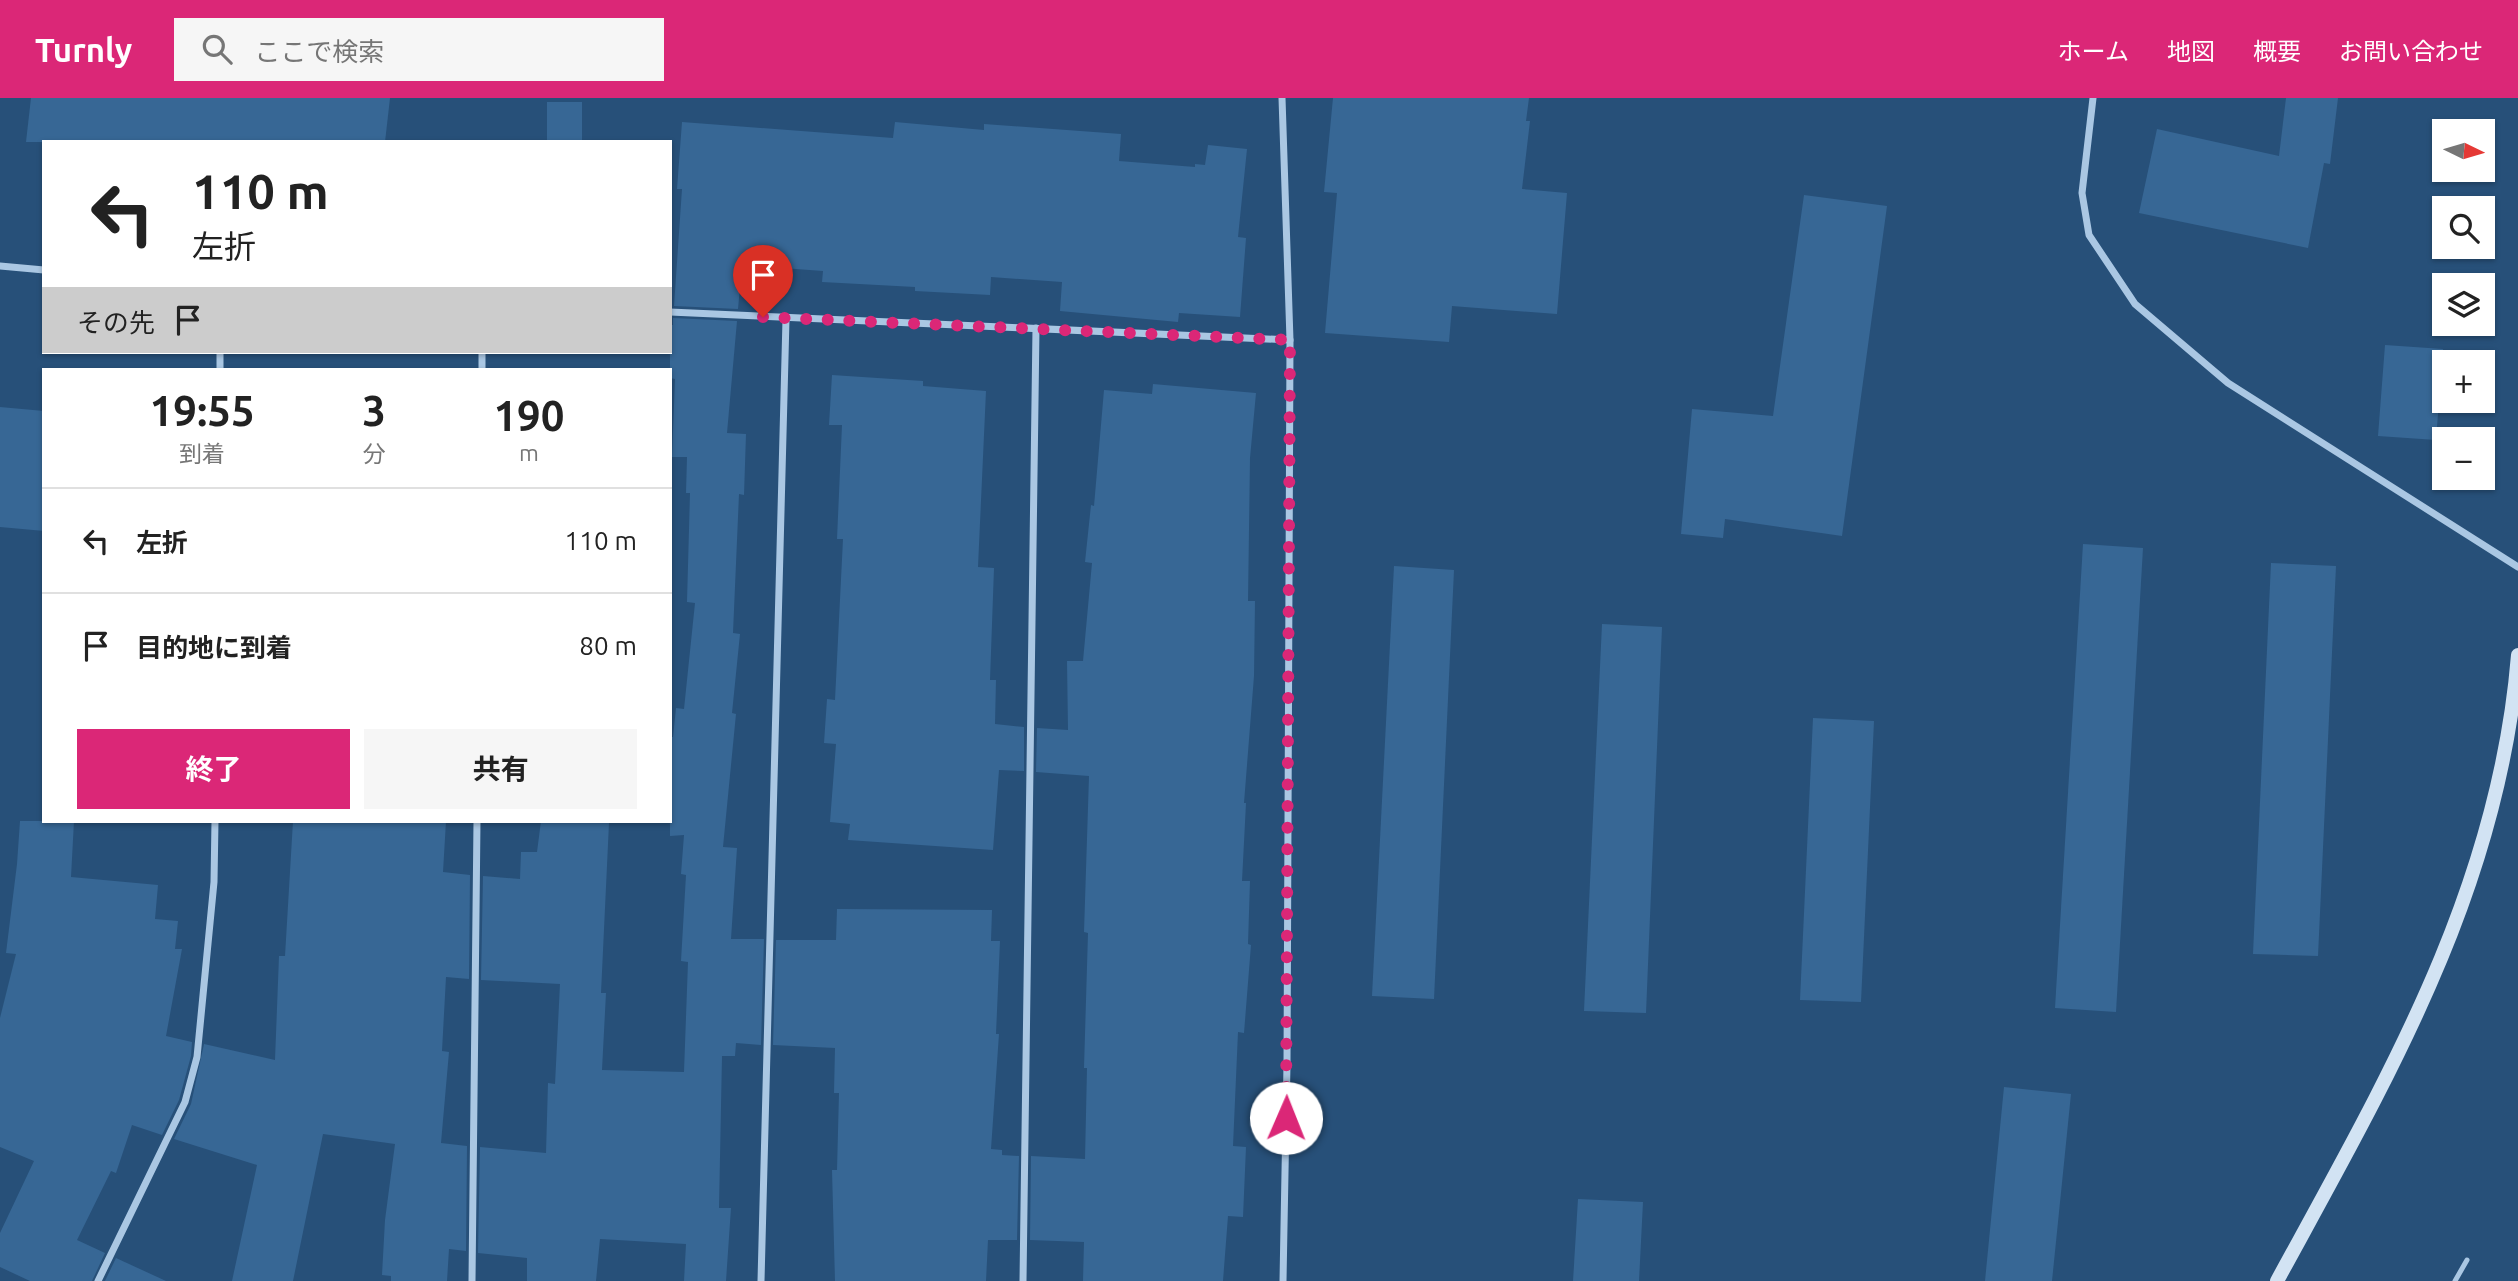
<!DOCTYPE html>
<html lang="ja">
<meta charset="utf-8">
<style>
body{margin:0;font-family:Ubuntu,"Noto Sans JP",sans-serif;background:#f6f6f6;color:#222;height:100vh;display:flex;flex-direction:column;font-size:26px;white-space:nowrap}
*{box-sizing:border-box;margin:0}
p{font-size:23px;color:#767676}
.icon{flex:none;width:38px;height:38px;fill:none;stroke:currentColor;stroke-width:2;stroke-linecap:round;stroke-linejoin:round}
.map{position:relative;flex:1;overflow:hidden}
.details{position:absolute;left:42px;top:270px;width:630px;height:455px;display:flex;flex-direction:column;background:#fff;border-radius:0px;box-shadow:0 2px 5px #0004}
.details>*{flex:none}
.hud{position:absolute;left:42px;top:42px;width:630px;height:214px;border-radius:0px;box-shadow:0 2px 5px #0004;background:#fff;color:#222;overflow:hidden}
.needle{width:46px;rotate:95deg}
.fabs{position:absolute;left:2432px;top:21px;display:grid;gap:14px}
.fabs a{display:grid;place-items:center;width:63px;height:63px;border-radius:0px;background:#fff;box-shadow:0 2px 5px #0004;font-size:35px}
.pin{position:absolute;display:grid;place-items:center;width:60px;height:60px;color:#fff;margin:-72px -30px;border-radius:50% 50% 50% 0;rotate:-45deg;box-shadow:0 0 7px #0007}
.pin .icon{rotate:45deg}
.me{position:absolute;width:77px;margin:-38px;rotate:1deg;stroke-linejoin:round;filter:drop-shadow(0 0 5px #0008)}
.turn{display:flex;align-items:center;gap:24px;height:147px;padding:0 35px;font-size:32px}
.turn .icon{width:91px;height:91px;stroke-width:2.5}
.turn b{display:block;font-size:49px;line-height:60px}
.then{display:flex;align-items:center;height:66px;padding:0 35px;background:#0003;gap:14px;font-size:26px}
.eta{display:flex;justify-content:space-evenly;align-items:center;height:119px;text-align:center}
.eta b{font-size:42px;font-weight:700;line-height:49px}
.button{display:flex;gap:14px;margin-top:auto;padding:14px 35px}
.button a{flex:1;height:80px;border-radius:0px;background:#db2777;color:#fff;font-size:28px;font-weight:700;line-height:80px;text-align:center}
.button a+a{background:#f6f6f6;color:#222}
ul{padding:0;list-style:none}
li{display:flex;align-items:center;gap:21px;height:105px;padding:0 35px;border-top:2px solid #e0e0e0}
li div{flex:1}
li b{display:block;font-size:26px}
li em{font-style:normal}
header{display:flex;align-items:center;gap:42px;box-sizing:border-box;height:98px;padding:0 35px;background:#db2777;color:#fff}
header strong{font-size:33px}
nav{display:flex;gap:38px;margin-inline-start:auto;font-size:24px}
.search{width:490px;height:63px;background:#f6f6f6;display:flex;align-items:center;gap:18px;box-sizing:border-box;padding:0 24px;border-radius:0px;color:#767676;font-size:26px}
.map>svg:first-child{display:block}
.building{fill:#376795}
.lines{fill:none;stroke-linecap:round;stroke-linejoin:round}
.lane{stroke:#aac7e3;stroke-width:5}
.street{stroke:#aac7e3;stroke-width:7}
.secondary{stroke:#d2e3f3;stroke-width:14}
.route{stroke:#db2777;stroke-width:12;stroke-dasharray:0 21.6}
</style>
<header>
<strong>Turnly</strong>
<div class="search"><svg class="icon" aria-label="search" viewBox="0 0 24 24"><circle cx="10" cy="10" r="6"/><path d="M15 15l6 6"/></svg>ここで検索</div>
<nav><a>ホーム</a><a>地図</a><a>概要</a><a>お問い合わせ</a></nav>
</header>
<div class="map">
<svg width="2518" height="1183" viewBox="0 0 2518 1183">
<rect width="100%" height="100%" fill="#275079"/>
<g class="building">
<path d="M31 0H390L385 44H26Z"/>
<path d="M1333 0H1529L1526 23H1530L1522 91 1567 95 1557 216 1452 208 1449 244 1325 235 1337 95 1324 94Z"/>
<path d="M2286 0H2338L2330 66 2324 65 2308 150 2139 115 2157 31 2279 58Z"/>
<rect x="547" y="4" width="35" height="40"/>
<path d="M682 24 893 40 895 24 984 32V26L1121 36 1119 63 1195 69V66L1205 67 1208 47 1247 51 1238 139 1246 140 1240 219 1179 215 1178 224 1060 213 1062 184 991 179 990 197 915 193V189L822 184 823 173 742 167 738 211 674 208 682 91H677Z"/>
<path d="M1804 97 1887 108 1842 438 1725 421 1723 440 1681 436 1692 311 1773 318Z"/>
<path d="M673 220 737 223 727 335 746 336 744 397 739 396 733 535 740 536 732 615 736 616 723 749 737 750 731 841H764L761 947 736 945 735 958H722L719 1110H731L726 1183H684L686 1146 600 1141 596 1183H527V1160L478 1155 480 1049 546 1055 548 985 555 986 560 886 481 882 483 778 520 781 521 754H537L541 723 609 725 601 895H606L602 972 684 974 688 864 681 863 686 777 681 776 684 737 670 738V639H673L676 610 684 611 695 505 687 504 690 395H686L687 359H672L675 281 670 280V227H673Z"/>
<path d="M2385 247 2443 251 2436 342 2378 338Z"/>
<path d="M832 277 923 283V288L986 293 978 469 994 470 990 582H996L995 626 1024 629V673L999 672 993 752 848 742 850 726 830 724 836 646 824 645 827 601 835 602 843 441H837L842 327H829Z"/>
<path d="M1153 286 1256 295 1250 360 1248 503H1255L1254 578 1244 705H1246L1242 783H1250L1248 846 1251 847 1244 935 1238 934 1233 1048 1246 1049 1243 1119 1228 1118 1223 1183H1083L1084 1144 1030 1142 1031 1058 1085 1061 1087 970H1084L1088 835 1084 834 1089 678 1036 674 1037 630 1068 632 1067 563H1083L1092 465 1085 464 1091 407 1094 408 1104 292 1152 296Z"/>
<path d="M0 309 44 313V433L0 429Z"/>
<path d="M2083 446 2143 450 2116 914 2055 910Z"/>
<path d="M2271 465 2336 468 2318 858 2253 856Z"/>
<path d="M1394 468 1454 472 1434 901 1372 898Z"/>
<path d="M1602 526 1662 529 1646 915 1584 913Z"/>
<path d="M1813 620 1874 623 1861 904 1800 902Z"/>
<path d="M20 723H74L71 779 158 787 155 821 178 823 175 851H182L166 938 192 944 191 958 179 1002 162 1037 132 1027 116 1075 111 1073 77 1142 105 1155 92 1183H30L0 1169V1135L34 1063 0 1049V920L16 856 6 855 17 766Z"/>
<path d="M293 723H446L443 774 470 777 469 881 446 879 442 953 449 954 441 1045 467 1048 466 1153 449 1151 447 1183H391V1178L382 1177 385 1122 395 1046 323 1036 293 1183H232L257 1067 174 1041 191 1006 204 946 275 962 279 858H285Z"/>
<path d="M837 811 992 812 991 843H1000L996 936H999L991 1051 1002 1052V1057L1019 1058 1017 1142H988L986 1183H835L832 1072H837L839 995H834L835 950 773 947 776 842H836Z"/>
<path d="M2004 989 2071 996 2052 1183H1985Z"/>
<path d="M1578 1101 1643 1104 1639 1183H1573Z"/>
<path d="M116 1160 166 1183H105Z"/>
</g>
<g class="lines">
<path class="lane" d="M2455 1183 2467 1162"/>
<g class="street">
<path d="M1282 0 1290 242 1287 966 1283 1183"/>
<path d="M2093 0 2082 95 2089 137 2135 206 2228 285 2518 469"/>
<path d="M0 168 44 172"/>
<path d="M670 214 1290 242"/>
<path d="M220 271V254"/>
<path d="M482 271V254"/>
<path d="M98 1183 185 1004 197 959 214 784 215 723"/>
<path d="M472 1183 477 723"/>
<path d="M761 1183 786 221"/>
<path d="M1023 1183 1036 230"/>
</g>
<path class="secondary" d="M2277 1183C2387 981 2499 792 2518 557"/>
</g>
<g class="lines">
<path class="route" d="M763 219 1290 242 1286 1020"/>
</g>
</svg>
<div class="fabs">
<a><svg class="needle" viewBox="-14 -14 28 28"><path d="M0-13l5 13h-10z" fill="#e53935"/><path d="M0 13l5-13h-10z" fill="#767676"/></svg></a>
<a><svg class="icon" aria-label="search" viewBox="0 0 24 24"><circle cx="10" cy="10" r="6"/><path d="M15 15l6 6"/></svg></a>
<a><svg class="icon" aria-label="layers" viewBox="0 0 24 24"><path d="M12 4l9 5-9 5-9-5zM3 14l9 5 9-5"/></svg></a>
<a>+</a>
<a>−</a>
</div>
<div class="pin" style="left:763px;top:219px;background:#d93025"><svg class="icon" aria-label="arrive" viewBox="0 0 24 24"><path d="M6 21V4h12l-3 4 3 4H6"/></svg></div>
<svg class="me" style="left:1286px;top:1020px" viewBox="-20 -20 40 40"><circle r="19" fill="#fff"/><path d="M0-13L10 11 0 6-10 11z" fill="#db2777"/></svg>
<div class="hud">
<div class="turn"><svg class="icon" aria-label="left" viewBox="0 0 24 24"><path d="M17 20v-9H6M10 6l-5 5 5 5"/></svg><div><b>110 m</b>左折</div></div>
<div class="then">その先<svg class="icon" aria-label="arrive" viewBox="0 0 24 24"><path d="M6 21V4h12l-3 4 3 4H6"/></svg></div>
</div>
<section class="details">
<div class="eta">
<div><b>19:55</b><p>到着</p></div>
<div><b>3</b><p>分</p></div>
<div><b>190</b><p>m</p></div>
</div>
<ul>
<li><svg class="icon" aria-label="left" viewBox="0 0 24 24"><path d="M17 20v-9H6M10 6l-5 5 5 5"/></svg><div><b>左折</b></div><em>110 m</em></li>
<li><svg class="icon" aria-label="arrive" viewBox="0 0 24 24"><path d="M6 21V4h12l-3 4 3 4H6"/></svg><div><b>目的地に到着</b></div><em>80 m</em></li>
</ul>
<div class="button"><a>終了</a><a>共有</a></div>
</section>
</div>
